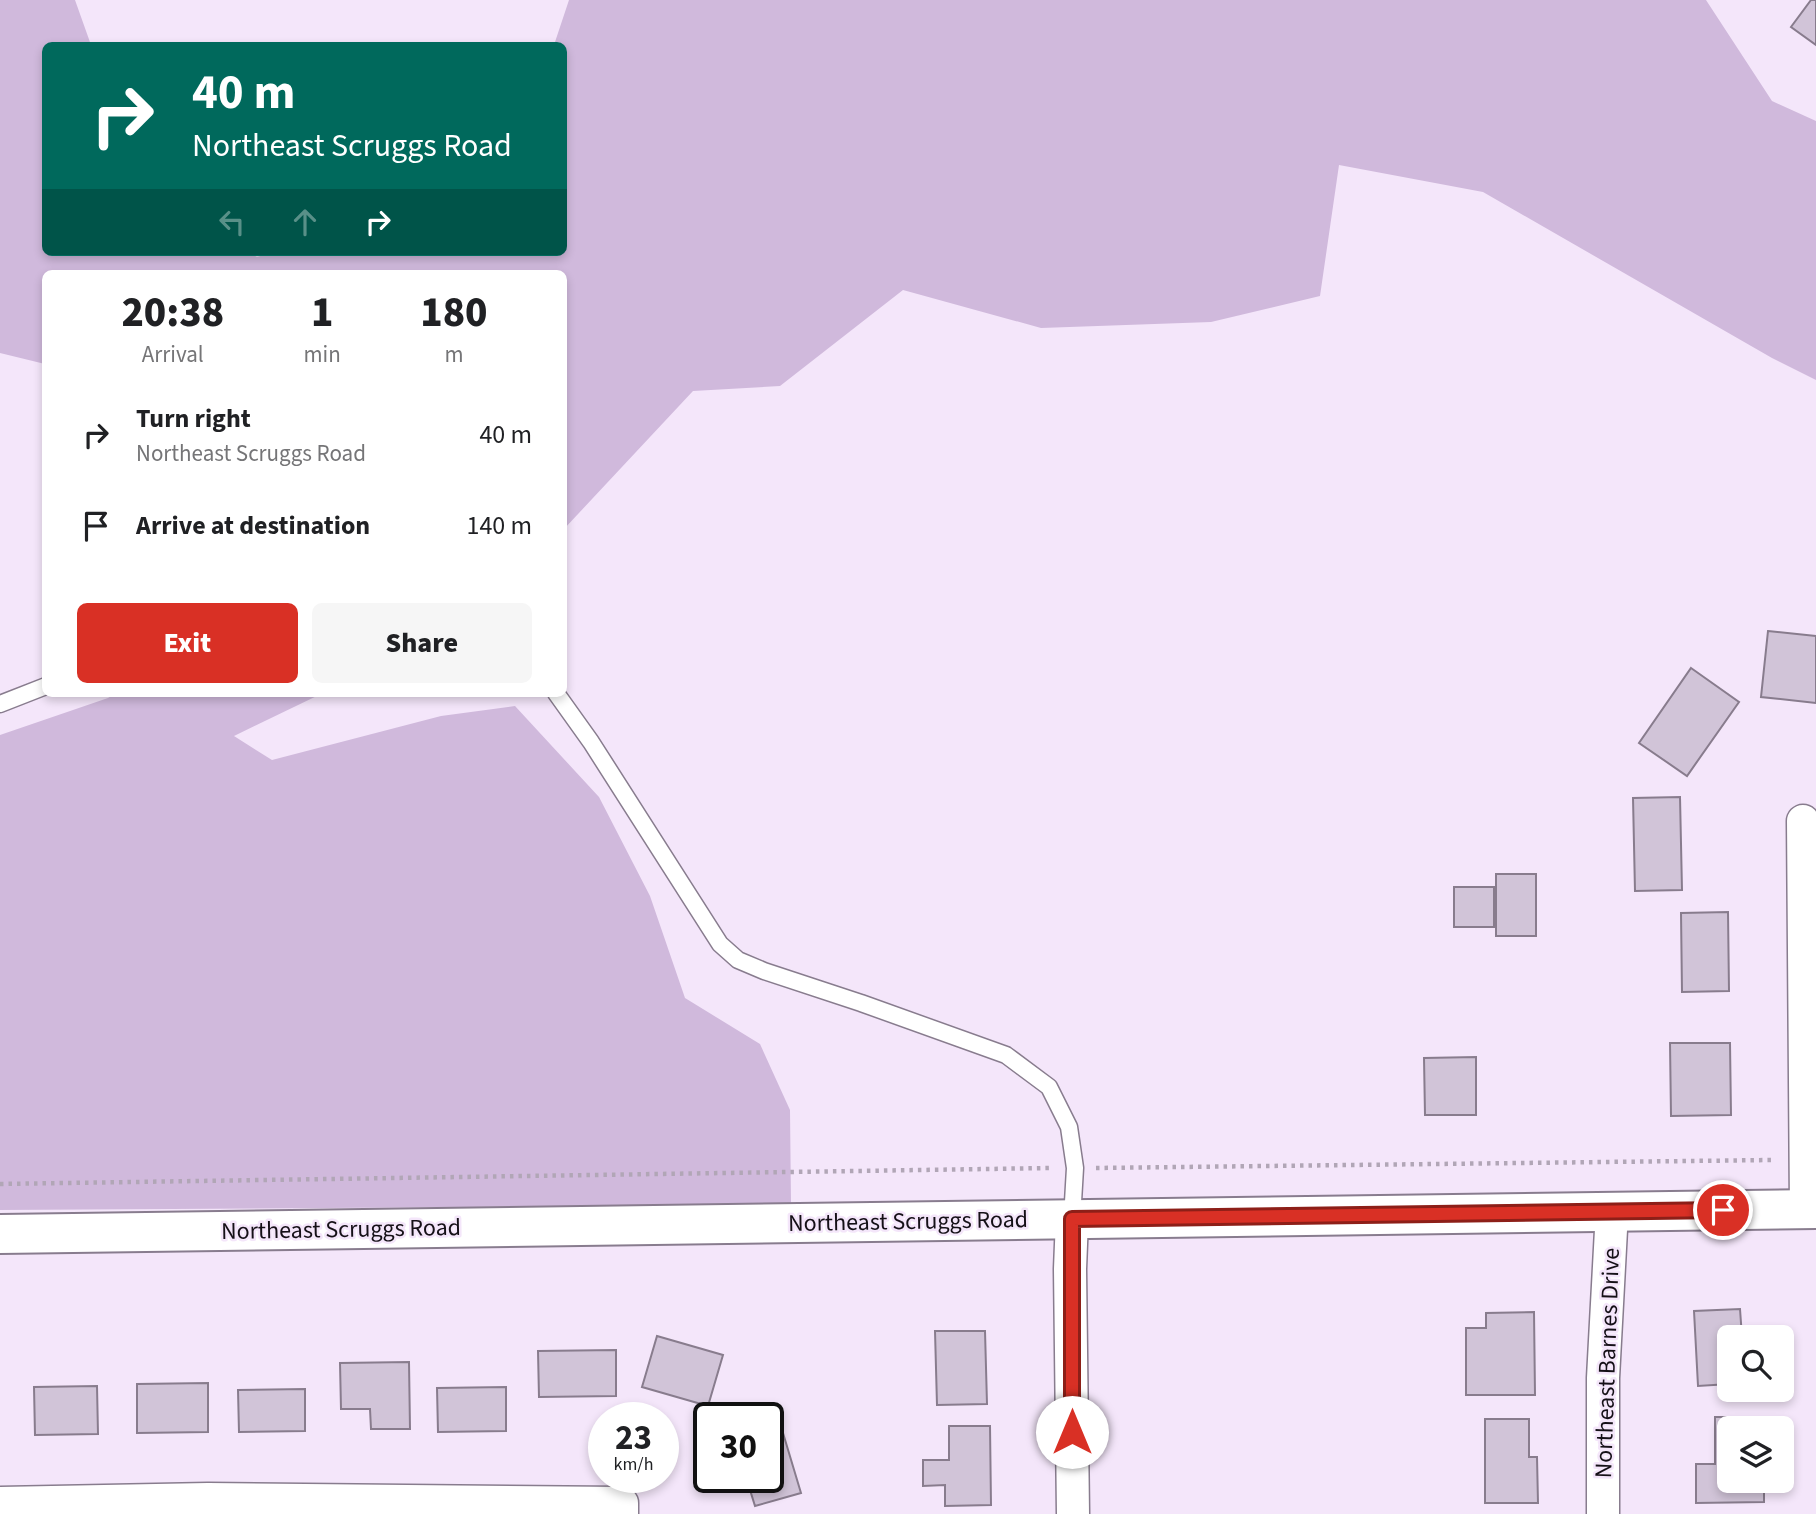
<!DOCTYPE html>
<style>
body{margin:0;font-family:"Source Sans 3",sans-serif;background:#f6f6f6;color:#202124;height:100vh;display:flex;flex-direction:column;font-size:26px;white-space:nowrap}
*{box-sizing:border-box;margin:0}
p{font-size:23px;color:#757577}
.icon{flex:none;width:38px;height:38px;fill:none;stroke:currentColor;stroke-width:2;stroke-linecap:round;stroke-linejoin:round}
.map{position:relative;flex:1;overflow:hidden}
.panel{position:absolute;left:42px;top:270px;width:525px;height:427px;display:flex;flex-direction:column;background:#fff;border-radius:10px;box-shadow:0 4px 10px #0003}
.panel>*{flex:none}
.guide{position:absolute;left:42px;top:42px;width:525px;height:214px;border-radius:10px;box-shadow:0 4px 10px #0003;background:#00695c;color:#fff;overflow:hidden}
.buttons{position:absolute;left:1717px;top:1325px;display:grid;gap:14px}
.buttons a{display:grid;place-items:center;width:77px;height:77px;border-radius:10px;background:#fff;box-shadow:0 4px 10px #0003;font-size:35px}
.speed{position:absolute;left:588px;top:1402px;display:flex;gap:14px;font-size:35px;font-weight:700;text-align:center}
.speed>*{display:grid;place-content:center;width:91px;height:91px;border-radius:50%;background:#fff;box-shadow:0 4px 10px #0003;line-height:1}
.speed small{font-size:18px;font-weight:400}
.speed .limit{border:4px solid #111;border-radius:10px;background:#fff;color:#111}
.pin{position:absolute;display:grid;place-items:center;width:60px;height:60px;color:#fff;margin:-30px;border:4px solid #fff;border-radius:50%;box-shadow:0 2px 7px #0007}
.me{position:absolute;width:77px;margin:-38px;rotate:0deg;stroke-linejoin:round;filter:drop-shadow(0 0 5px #0008)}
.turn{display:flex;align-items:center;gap:24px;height:147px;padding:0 35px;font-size:32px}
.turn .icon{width:91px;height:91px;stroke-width:2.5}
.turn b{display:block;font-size:49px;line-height:60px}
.lanes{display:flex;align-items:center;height:66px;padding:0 35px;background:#0003;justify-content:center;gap:35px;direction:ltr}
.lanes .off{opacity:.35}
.eta{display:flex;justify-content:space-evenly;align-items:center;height:119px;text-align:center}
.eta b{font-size:42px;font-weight:800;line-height:49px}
.cta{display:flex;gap:14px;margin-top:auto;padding:14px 35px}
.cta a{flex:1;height:80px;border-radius:10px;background:#d93025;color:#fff;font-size:28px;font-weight:800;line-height:80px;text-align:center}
.cta a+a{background:#f6f6f6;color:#202124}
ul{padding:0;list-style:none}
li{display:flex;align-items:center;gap:21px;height:91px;padding:0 35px}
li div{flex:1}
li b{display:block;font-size:26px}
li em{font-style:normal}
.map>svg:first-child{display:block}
.green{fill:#d0b9dc}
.building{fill:#d1c4d8;stroke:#887c8d;stroke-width:2}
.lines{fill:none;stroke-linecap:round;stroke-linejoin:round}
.service-casing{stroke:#887c8e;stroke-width:19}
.minor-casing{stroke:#887c8e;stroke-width:35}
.tertiary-casing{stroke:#887c8e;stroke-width:42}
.path{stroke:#b1a6b6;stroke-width:4.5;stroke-dasharray:3.5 5;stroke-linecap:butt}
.service{stroke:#fff;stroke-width:16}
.minor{stroke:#fff;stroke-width:32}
.tertiary{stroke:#fff;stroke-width:38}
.route-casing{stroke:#8d1f18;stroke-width:18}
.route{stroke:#d93025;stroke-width:12}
.labels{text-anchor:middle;stroke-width:5;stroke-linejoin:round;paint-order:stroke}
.street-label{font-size:24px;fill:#151017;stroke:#f4e6fa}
</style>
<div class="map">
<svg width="1816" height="1514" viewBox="0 0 1816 1514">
<rect width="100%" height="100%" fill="#f4e6fa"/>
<g class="green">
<path d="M0 0H75L91 45 46 46V252H249L257 257 274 252H564V46L554 45 569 0H1706L1772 101 1816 121V380L1772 358 1483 192 1339 165 1320 296 1211 322 1041 328 903 290 780 386 693 391 564 529V360L566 358 564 356V273H46L45 364 0 353Z"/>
<path d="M116 693H323L234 736 272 760 441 716 515 706 599 797 650 896 685 998 760 1044 790 1110 791 1205 0 1210V735L108 698Z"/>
</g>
<g class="building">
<path d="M1811 0H1816V45L1791 27Z"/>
<path d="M1768 631 1816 636V703L1761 697Z"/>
<path d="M1691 668 1739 702 1687 776 1639 743Z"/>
<path d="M1680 797 1682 890 1635 891 1633 798Z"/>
<rect x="1496" y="874" width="40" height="62"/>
<rect x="1454" y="887" width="40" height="40"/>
<path d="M1728 912 1729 991 1682 992 1681 913Z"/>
<path d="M1670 1043H1730L1731 1115 1671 1116Z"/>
<path d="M1476 1057V1115H1425L1424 1058Z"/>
<path d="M1740 1309 1742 1337H1729V1384L1698 1386 1694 1311Z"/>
<path d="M1534 1312 1535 1395H1466V1328H1486V1313Z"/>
<path d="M935 1331H985L987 1404 937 1405Z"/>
<path d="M657 1336 723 1355 708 1406 642 1387Z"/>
<path d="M616 1350V1396L539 1397 538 1351Z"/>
<path d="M409 1362 410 1429H371L370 1409H341L340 1363Z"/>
<path d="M208 1383V1432L137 1433V1384Z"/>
<path d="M97 1386 98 1434 35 1435 34 1387Z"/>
<path d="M506 1387V1431L438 1432 437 1388Z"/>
<path d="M305 1389V1431L239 1432 238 1390Z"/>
<path d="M1715 1417H1763L1764 1428H1729V1480H1764V1502L1696 1503V1464H1715Z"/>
<path d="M1485 1419H1529V1457H1537L1538 1503H1485Z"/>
<path d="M780 1423 801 1493 755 1506 746 1477H768V1426Z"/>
<path d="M949 1426H990L991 1505 945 1506V1485L923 1486V1460H949Z"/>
</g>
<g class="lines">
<defs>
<g id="service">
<path d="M556 693 591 742 720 944 738 960 764 971 861 1003 1006 1055 1049 1087 1069 1127 1075 1168 1072 1219"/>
<path d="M0 704 46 686"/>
</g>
<g id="minor">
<path d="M1803 821 1806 1209"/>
<path d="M1072 1219 1070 1269 1073 1514"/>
<path d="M0 1503 208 1499 622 1503V1514"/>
<path d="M1603 1514V1378L1612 1211"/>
</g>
<path id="tertiary" d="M0 1234 1816 1209"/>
</defs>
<use href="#service" class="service-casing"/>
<use href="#minor" class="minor-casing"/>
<use href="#tertiary" class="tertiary-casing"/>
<g class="path">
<path d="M1096 1168 1773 1160"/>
<path d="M0 1184 1052 1168"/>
</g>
<use href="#service" class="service"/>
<use href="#minor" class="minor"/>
<use href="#tertiary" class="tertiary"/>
</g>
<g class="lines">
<defs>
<path id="route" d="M1072 1432V1219L1723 1210"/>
</defs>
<use href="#route" class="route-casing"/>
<use href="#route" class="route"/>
</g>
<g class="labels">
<g class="street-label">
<text transform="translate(908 1221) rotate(-1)" y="8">Northeast Scruggs Road</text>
<text transform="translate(341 1229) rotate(-1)" y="8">Northeast Scruggs Road</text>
<text transform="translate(1607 1363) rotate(-88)" y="8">Northeast Barnes Drive</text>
</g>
</g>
</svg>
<div class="buttons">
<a><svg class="icon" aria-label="search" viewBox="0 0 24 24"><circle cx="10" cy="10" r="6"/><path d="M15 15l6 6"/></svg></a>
<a><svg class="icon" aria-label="layers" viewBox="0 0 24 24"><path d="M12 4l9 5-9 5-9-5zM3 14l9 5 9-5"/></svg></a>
</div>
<div class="speed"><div>23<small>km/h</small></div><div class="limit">30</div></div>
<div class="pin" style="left:1723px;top:1210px;background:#d93025"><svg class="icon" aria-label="arrive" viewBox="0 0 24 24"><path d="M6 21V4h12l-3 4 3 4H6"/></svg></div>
<svg class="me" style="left:1072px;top:1432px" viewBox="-20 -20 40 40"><circle r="19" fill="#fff"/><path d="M0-13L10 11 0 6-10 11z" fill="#d93025"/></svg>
<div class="guide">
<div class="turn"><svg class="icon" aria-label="right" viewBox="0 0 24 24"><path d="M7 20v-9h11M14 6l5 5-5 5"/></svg><div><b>40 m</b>Northeast Scruggs Road</div></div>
<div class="lanes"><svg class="icon off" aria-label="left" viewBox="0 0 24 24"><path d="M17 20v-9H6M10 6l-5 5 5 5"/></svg><svg class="icon off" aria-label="ahead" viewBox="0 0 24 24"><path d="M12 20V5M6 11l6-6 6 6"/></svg><svg class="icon" aria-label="right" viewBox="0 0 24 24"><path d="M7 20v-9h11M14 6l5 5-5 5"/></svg></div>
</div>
<section class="panel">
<div class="eta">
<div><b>20:38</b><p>Arrival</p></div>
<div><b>1</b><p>min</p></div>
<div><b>180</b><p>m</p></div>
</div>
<ul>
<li><svg class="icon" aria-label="right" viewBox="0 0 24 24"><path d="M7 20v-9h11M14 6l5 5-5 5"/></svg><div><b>Turn right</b><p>Northeast Scruggs Road</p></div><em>40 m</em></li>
<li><svg class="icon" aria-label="arrive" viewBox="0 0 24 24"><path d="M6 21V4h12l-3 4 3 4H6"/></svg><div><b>Arrive at destination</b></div><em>140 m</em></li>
</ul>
<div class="cta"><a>Exit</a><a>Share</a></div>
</section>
</div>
